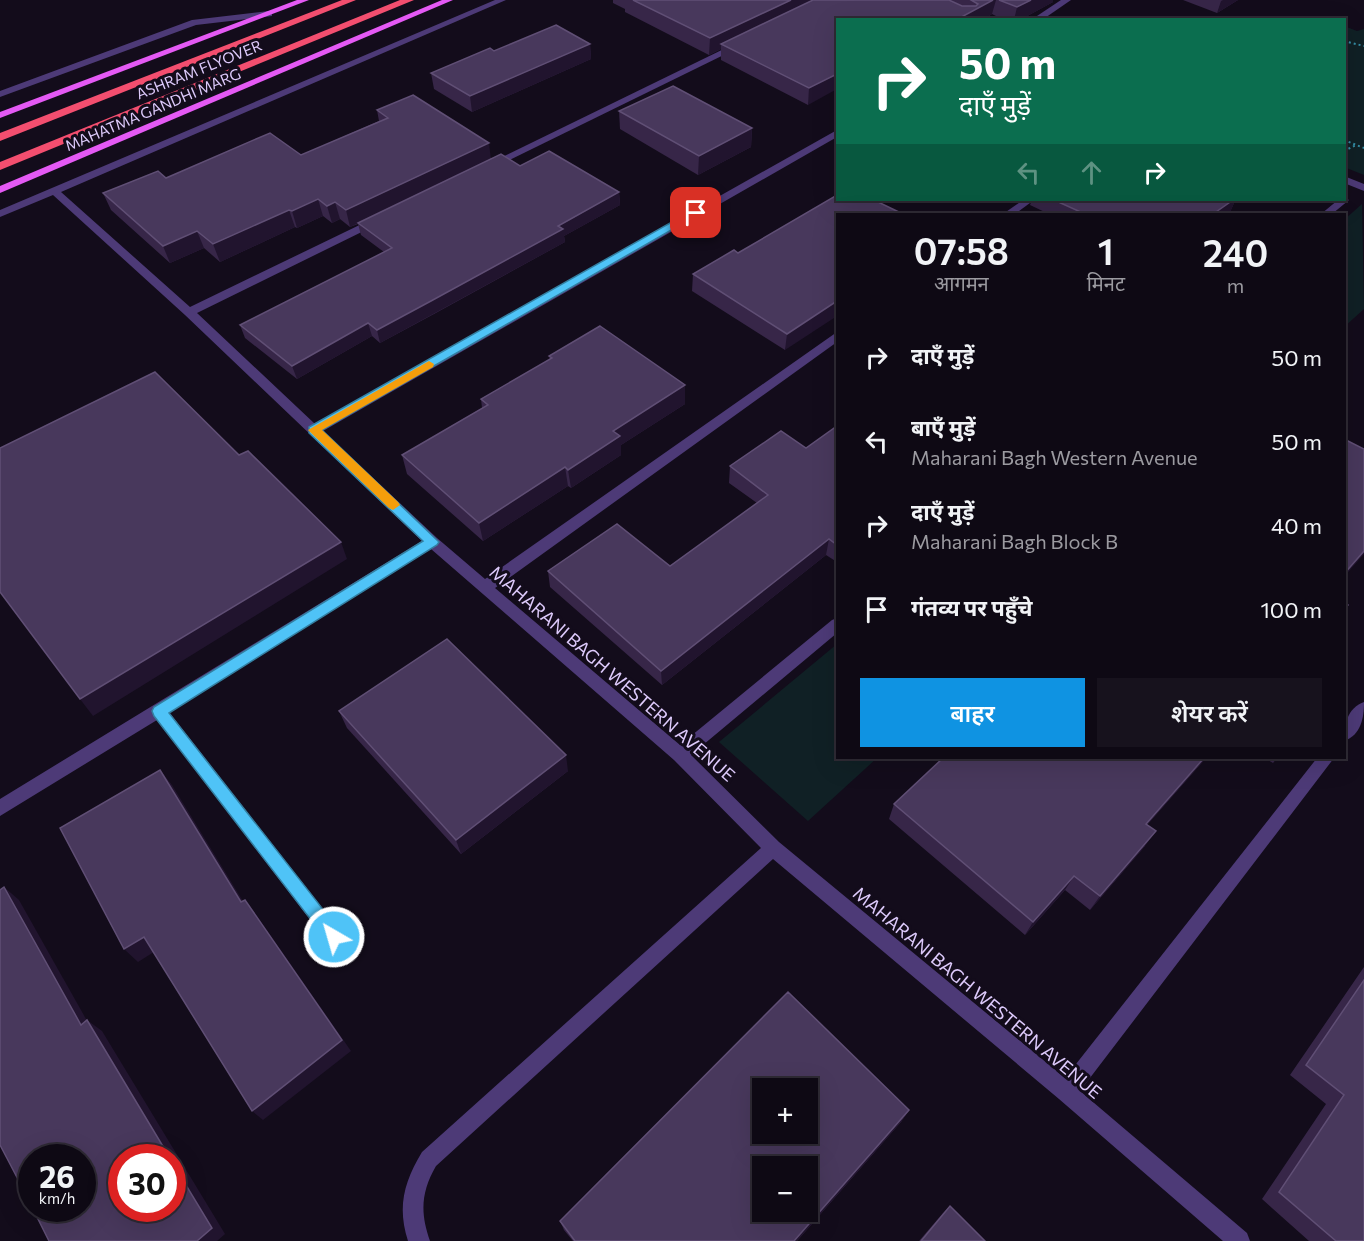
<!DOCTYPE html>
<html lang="hi">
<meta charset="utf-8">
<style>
body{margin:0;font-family:Commissioner,"Noto Sans Devanagari",sans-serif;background:#17121d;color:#f1f3f6;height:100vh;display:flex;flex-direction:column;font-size:22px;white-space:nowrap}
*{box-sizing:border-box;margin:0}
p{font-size:20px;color:#9b9aa0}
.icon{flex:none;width:33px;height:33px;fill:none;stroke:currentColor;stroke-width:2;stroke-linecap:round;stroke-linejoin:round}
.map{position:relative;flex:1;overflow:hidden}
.panel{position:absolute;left:836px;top:213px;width:510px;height:546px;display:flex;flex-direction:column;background:#0e0914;border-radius:0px;box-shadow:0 6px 24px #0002,0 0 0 2px #2e2a34}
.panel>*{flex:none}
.banner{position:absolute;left:836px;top:18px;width:510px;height:183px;border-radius:0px;box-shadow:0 6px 24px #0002,0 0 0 2px #2e2a34;background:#0b6e4f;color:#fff;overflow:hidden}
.fabs{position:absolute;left:752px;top:1078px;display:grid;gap:12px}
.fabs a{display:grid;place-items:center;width:66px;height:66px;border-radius:0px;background:#0e0914;box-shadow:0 6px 24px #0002,0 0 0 2px #2e2a34;font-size:30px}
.speed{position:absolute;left:18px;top:1144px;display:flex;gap:12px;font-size:30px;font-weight:700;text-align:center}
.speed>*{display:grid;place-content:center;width:78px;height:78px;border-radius:50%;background:#0e0914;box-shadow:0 6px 24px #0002,0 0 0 2px #2e2a34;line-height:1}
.speed small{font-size:15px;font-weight:400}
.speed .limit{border:9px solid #d22;background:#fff;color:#111}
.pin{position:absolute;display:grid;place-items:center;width:51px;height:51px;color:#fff;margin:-26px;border-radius:12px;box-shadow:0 3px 9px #0006}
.me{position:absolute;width:66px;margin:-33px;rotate:322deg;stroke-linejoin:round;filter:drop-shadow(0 0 4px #0008)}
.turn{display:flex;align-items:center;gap:21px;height:126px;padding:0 24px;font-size:27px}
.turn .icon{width:78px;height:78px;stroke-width:2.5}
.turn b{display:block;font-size:42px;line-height:51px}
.lanes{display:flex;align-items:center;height:57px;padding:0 24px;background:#0003;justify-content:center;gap:30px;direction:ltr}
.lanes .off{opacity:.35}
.eta{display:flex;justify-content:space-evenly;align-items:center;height:102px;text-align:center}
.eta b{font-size:36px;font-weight:600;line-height:42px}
.cta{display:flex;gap:12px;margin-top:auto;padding:12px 24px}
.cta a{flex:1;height:69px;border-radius:0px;background:#0f93e2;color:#fff;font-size:24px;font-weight:600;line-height:69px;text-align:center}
.cta a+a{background:#17121d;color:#f1f3f6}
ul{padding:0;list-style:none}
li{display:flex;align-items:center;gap:18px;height:84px;padding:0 24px}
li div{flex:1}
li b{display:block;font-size:22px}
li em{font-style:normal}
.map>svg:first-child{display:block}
.green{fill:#102025}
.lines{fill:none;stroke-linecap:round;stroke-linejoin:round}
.path{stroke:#348da5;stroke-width:2;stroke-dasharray:2 3;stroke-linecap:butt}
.minor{fill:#4d3a77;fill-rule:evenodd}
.major{fill:#e459f4;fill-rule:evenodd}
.highway{fill:#f34e6f;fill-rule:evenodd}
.wall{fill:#372648}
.shaded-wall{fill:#21142e}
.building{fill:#48385c;stroke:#604f75;stroke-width:1.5;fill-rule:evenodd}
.route{fill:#4fc3f7;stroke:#337fa1;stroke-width:1.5}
.slow{fill:#f59e0b}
.labels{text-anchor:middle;stroke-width:6;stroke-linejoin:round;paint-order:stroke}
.far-street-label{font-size:15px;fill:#ddcafb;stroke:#130c1b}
.street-label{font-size:18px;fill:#ddcafb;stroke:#130c1b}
</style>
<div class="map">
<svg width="1364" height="1241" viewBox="0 0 1364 1241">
<rect width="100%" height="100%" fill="#130c1b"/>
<g class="green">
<path d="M1344 26 1357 31 1364 29V175L1344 167Z"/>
<path d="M1362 204 1364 309 1344 327V220Z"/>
<path d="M837 644V758H877L808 821 719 742Z"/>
</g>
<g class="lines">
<g class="path">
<path d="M1344 41 1364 46"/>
<path d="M1344 140 1364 148"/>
<path d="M1344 151 1356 145"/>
</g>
<g class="minor">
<path d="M495 0H506L61 192 190 307 374 218H382V222L197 313 315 424 837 130V137L323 431 437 538 485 579 837 332V342L495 588 680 745 832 620 837 618V633L691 755 779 842 1065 1078 1317 758H1334L1080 1091 1247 1233 1250 1241H1223L1059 1099 773 859 436 1166C421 1192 420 1213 430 1241H408C397 1207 404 1182 422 1152L761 848 674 760 431 549 169 712 340 931 343 937 340 943 334 946 328 943 157 720 0 816V799L422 541 185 315 53 195 0 217V210Z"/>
<path d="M1061 0H1071L1042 20H1031Z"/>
<path d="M269 11 272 12V16L196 25 0 97V91L192 20Z"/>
<path d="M734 44 742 46 493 168 484 166Z"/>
<path d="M1344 176 1364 184V191L1344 183Z"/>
<path d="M1344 197 1349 200 1332 214H1321L1338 200H1344Z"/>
<path d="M1023 200H1034L1015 214H1003Z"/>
<path d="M1364 702C1364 718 1361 735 1344 741 1344 725 1347 708 1364 702Z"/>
</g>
<g class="major">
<path d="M297 0H309L0 118V112Z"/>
<path d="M442 0H453L0 193V186Z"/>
</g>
<g class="highway">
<path d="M342 0H356L0 141V133Z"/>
<path d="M400 0H414L0 170V162Z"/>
</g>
</g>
<g class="wall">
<path d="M613 0H1053V2L1020 20H1004L992 14 983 20H837L808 105 721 60V49L709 55 625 12V9L613 3Z"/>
<path d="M1183 0H1238L1217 13Z"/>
<path d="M590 44 591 59 472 112 434 89 431 73 494 51Z"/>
<path d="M377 110 491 158 619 192 620 205 564 236 565 242 434 314 380 343 372 336 297 379 245 338 240 325 384 252 361 235 358 224 350 227 340 219 332 223 323 216 297 228 295 227 220 262 204 248 170 263 111 210 103 193 166 178 301 155 379 121Z"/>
<path d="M619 111 752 128 751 147 698 175 620 129Z"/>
<path d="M837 195 785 350 692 291 693 274 738 253Z"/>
<path d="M1032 200H1237L1235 201 1230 212 1227 214H1049L1030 205Z"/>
<path d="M549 356 685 385V404L621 445V455L571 488 568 486 483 541 407 474 402 455 482 408 481 399 550 359Z"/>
<path d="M837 426V562L826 555 662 685 550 587 548 571 670 566 757 503 729 483 730 466 806 448Z"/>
<path d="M339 711 568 771 461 854 347 728Z"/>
<path d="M1206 758 1147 825 1145 846 1090 910 1065 890 1025 935 889 819 894 804Z"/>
<path d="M1265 758H1277L1273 763Z"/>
<path d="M1364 967V1241H1309L1262 1199 1326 1104 1290 1075Z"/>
<path d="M909 1110 901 1122 797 1241H573L564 1230 560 1221Z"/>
<path d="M950 1206 985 1241H919L943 1213Z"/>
</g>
<g class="shaded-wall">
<path d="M791 0H823L721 44V49L709 55 710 38Z"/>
<path d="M993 0H996L992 14 983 20H956Z"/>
<path d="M1031 0H1053V2L1020 20H1014L1017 7Z"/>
<path d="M1223 0H1238L1217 13 1221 1Z"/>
<path d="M590 44 591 59 472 112 470 96Z"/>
<path d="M837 74V89L808 105 809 88Z"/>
<path d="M752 128 751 147 698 175 699 156Z"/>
<path d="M489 143 491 160 350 227 346 210Z"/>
<path d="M619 192 620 205 564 236 565 242 380 343 377 330Z"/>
<path d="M318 199 323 216 297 228 292 211Z"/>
<path d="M1229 200H1237L1235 201 1230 212 1227 214H1213Z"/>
<path d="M335 202 340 219 332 223 327 206Z"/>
<path d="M289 210 295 227 220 262 213 244Z"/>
<path d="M197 231 204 248 170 263 163 246Z"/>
<path d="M837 301V316L785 350 787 334Z"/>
<path d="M368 323 372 336 297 379 292 366Z"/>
<path d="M685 385V404L621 445V455L571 488 568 470 613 431Z"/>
<path d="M565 467 568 486 483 541 479 523Z"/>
<path d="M829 539 826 555 662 685 661 671Z"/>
<path d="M341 542 347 559 93 716 80 699Z"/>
<path d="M1364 551V554L1344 577V574Z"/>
<path d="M566 755 568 771 461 854 456 840Z"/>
<path d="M1204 758H1206L1135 838 1146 824Z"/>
<path d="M160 770 172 785 252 916 241 902Z"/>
<path d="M1156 831 1145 846 1090 910 1100 896Z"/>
<path d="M1074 876 1065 890 1025 935 1033 922Z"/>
<path d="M4 887 19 900 95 1035 81 1025Z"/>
<path d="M245 900 255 913 351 1051 263 1120 252 1111Z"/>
<path d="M144 937 157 950 138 962 124 949Z"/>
<path d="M87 1020 102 1031 225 1234 217 1241H197L172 1162V1158H170Z"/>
<path d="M909 1110 901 1122 797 1241H794Z"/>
</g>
<g class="building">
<path d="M633 0H791L710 38Z"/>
<path d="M813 0H949L962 6H976L978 4 971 0H993L956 20H837V74L809 88 721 44Z"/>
<path d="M999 0H1031L1017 7Z"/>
<path d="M556 25 590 44 470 96 431 73 490 48 494 51Z"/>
<path d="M673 86 752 128 699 156 619 111Z"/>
<path d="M413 95 489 143 346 210 335 202 327 206 318 199 292 211 289 210 213 244 197 231 163 246 103 193 158 171 166 178 270 133 301 155 388 118 377 110Z"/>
<path d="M549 151 619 192 558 226 563 229 431 301 377 330 368 323 292 366 240 325 392 248 358 223 501 154 520 166Z"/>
<path d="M837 195V200H874L903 214H837V301L787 334 693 274 734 250 738 253Z"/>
<path d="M1054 200H1233L1213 214H1085Z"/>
<path d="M600 326 685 385 613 431 620 436 568 470 565 467 479 523 402 455 488 405 481 399 552 358 549 356Z"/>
<path d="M155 372 239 455 248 451 341 542 80 699 0 592V448Z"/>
<path d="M837 426V545L829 539 661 671 548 571 617 524 670 566 768 495 730 466 781 431 806 448Z"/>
<path d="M1344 439 1364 449V551L1344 574Z"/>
<path d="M1344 603 1348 605 1344 610Z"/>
<path d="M447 639 566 755 456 840 339 711Z"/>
<path d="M943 758H1204L1146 824 1156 831 1100 896 1074 876 1033 922 894 804Z"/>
<path d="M160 770 241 902 245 900 342 1040 252 1111 144 937 124 949 60 828Z"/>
<path d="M4 887 81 1025 87 1020 170 1158H122V1209H172V1162L212 1228 197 1241H49L33 1209H82V1158H32V1206L0 1145V890Z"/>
<path d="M1364 980V1241H1336L1279 1192 1344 1095 1306 1065Z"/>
<path d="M788 992 909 1110 794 1241H575L560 1221ZM762 1089H807V1134H762ZM762 1167H807V1212H762Z"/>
<path d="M950 1206 985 1241H921Z"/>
</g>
<path class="route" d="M693 210 701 213 322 430 439 542 437 545 169 713 340 931 342 937 340 942 334 945 328 942 154 716 152 711 154 707 423 541 309 433V427Z"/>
<path class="slow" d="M429 361 434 364 433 367 322 430 398 502 400 505 393 510 389 508 308 430Z"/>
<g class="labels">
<g class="far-street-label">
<text transform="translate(199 70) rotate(-22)" y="5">ASHRAM FLYOVER</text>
<text transform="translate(153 110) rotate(-23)" y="5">MAHATMA GANDHI MARG</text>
</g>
<g class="street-label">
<text transform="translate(612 674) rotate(41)" y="6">MAHARANI BAGH WESTERN AVENUE</text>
<text transform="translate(977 993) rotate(40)" y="6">MAHARANI BAGH WESTERN AVENUE</text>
</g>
</g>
</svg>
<div class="fabs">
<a>+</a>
<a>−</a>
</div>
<div class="speed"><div>26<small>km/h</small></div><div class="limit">30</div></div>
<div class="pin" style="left:696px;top:213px;background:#d93025"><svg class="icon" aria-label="arrive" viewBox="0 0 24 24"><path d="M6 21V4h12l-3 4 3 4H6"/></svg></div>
<svg class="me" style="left:334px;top:937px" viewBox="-20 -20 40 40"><circle r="17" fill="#4fc3f7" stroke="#fff" stroke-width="3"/><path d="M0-11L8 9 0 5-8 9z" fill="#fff"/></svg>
<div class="banner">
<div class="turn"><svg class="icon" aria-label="right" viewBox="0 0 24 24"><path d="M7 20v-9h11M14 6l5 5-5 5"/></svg><div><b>50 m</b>दाएँ मुड़ें</div></div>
<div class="lanes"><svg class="icon off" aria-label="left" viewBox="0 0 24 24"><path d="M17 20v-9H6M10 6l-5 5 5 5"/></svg><svg class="icon off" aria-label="ahead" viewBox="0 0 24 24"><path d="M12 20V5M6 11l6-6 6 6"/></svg><svg class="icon" aria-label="right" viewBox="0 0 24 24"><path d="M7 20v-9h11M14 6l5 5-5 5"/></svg></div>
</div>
<section class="panel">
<div class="eta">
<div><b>07:58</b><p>आगमन</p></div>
<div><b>1</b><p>मिनट</p></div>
<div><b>240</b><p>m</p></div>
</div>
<ul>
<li><svg class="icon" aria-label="right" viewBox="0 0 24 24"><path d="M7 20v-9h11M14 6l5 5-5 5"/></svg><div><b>दाएँ मुड़ें</b></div><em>50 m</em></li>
<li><svg class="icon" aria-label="left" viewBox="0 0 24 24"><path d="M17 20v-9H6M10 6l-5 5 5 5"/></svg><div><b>बाएँ मुड़ें</b><p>Maharani Bagh Western Avenue</p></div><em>50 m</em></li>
<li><svg class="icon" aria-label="right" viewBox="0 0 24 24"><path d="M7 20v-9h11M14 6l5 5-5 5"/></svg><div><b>दाएँ मुड़ें</b><p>Maharani Bagh Block B</p></div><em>40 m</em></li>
<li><svg class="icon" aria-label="arrive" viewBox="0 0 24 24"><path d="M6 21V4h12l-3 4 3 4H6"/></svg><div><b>गंतव्य पर पहुँचे</b></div><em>100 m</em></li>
</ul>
<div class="cta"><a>बाहर</a><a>शेयर करें</a></div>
</section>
</div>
